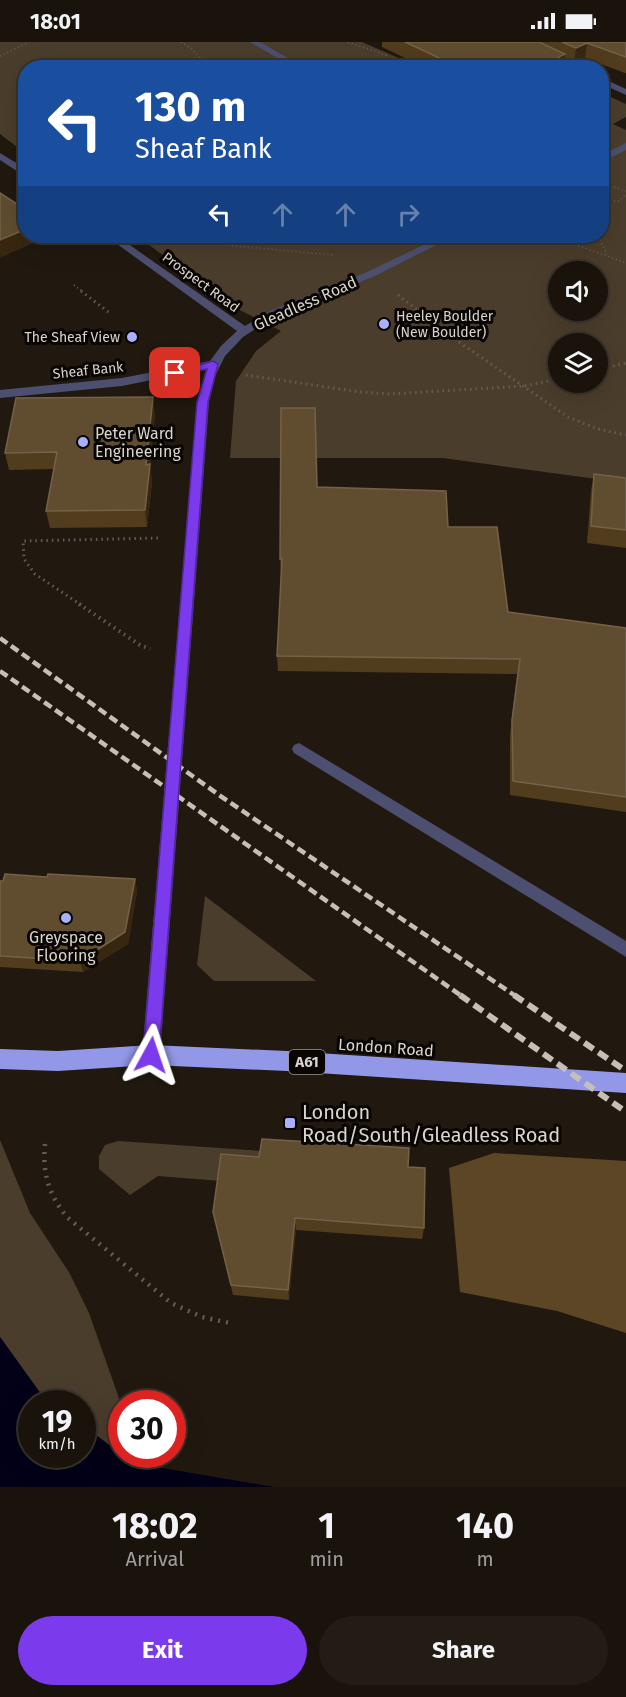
<!DOCTYPE html>
<style>
body{margin:0;font-family:"Fira Sans",sans-serif;background:#221c14;color:#f1f3f6;height:100vh;display:flex;flex-direction:column;font-size:22px;white-space:nowrap}
*{box-sizing:border-box;margin:0}
p{font-size:20px;color:#9f9e9d}
.icon{flex:none;width:33px;height:33px;fill:none;stroke:currentColor;stroke-width:2;stroke-linecap:round;stroke-linejoin:round}
.map{position:relative;height:1445px;overflow:hidden}
.side{display:flex;flex-direction:column;background:#19130b;flex:1}
.side>*{flex:none}
.banner{position:absolute;left:18px;top:18px;width:591px;height:183px;border-radius:24px;box-shadow:0 6px 24px #0002,0 0 0 2px #37322c;background:#1a4fa0;color:#fff;overflow:hidden}
.fabs{position:absolute;left:548px;top:219px;display:grid;gap:12px}
.fabs a{display:grid;place-items:center;width:60px;height:60px;border-radius:50%;background:#19130b;box-shadow:0 6px 24px #0002,0 0 0 2px #37322c;font-size:30px}
.speed{position:absolute;left:18px;top:1348px;display:flex;gap:12px;font-size:30px;font-weight:700;text-align:center}
.speed>*{display:grid;place-content:center;width:78px;height:78px;border-radius:50%;background:#19130b;box-shadow:0 6px 24px #0002,0 0 0 2px #37322c;line-height:1}
.speed small{font-size:15px;font-weight:400}
.speed .limit{border:9px solid #d22;background:#fff;color:#111}
.pin{position:absolute;display:grid;place-items:center;width:51px;height:51px;color:#fff;margin:-26px;border-radius:12px;box-shadow:0 3px 9px #0006}
.me{position:absolute;width:66px;margin:-33px;rotate:5deg;stroke-linejoin:round;filter:drop-shadow(0 0 4px #0008)}
.turn{display:flex;align-items:center;gap:21px;height:126px;padding:0 18px;font-size:27px}
.turn .icon{width:78px;height:78px;stroke-width:2.5}
.turn b{display:block;font-size:42px;line-height:51px}
.lanes{display:flex;align-items:center;height:57px;padding:0 18px;background:#0003;justify-content:center;gap:30px;direction:ltr}
.lanes .off{opacity:.35}
.eta{display:flex;justify-content:space-evenly;align-items:center;height:102px;text-align:center}
.eta b{font-size:36px;font-weight:700;line-height:42px}
.primary-button{display:flex;gap:12px;margin-top:auto;padding:12px 18px}
.primary-button a{flex:1;height:69px;border-radius:36px;background:#7c3aed;color:#fff;font-size:24px;font-weight:700;line-height:69px;text-align:center}
.primary-button a+a{background:#221c14;color:#f1f3f6}
.status{display:flex;justify-content:space-between;align-items:center;height:42px;padding:0 30px;background:#19130b;direction:ltr}
.status svg{height:16px;fill:currentColor}
.map>svg:first-child{display:block}
.green{fill:#4b3d2b;fill-rule:evenodd}
.forest{fill:#5d4625}
.water{fill:#030117}
.lines{fill:none;stroke-linecap:round;stroke-linejoin:round}
.path-far3{stroke:#645d54;stroke-width:2;stroke-dasharray:1 3;stroke-linecap:butt}
.path-far2{stroke:#645d54;stroke-width:3;stroke-dasharray:1.5 4;stroke-linecap:butt}
.path-far1{stroke:#645d54;stroke-width:4;stroke-dasharray:1.5 4.5;stroke-linecap:butt}
.path{stroke:#645d54;stroke-width:4.5;stroke-dasharray:2 6;stroke-linecap:butt}
.minor{fill:#4c4f6f;fill-rule:evenodd}
.highway{fill:#9297e7;fill-rule:evenodd}
.rail-far1{stroke:#c5bfb7;stroke-width:4.5;stroke-dasharray:9 4.5;stroke-linecap:butt}
.rail{stroke:#c5bfb7;stroke-width:6;stroke-dasharray:11 6;stroke-linecap:butt}
.wall{fill:#513c1d}
.shaded-wall{fill:#382710}
.building{fill:#604d30;stroke:#736248;stroke-width:1.5}
.route{fill:#7c3aed;stroke:#51269a;stroke-width:1.5}
.poi-dot{fill:#aab0fb;stroke:#080503;stroke-width:2}
.labels{text-anchor:middle;stroke-width:6;stroke-linejoin:round;paint-order:stroke}
.far-street-label{font-size:14px;fill:#d9d4cc;stroke:#080503}
.far-poi-label{font-size:14px;fill:#d9d4cc;stroke:#080503;text-anchor:start}
.shield{fill:#080503;stroke:#9a9690;stroke-width:1.5}
.shield-label{font-size:15px;font-weight:bold;fill:#d9d4cc}
.street-label{font-size:16px;fill:#d9d4cc;stroke:#080503}
.poi-label{font-size:16px;fill:#d9d4cc;stroke:#080503;text-anchor:start}
.near-poi-label{font-size:20px;fill:#d9d4cc;stroke:#080503;text-anchor:start}
</style>
<div class="status"><b>18:01</b><svg viewBox="0 0 49 12"><path d="M0 12V9h3v3zM5 12V6h3v6zM10 12V3h3v9zM15 12V0h3v12zM26 1h20v11H26zM47 4h2v5h-2z"/></svg></div>
<div class="map">
<svg width="626" height="1445" viewBox="0 0 626 1445">
<rect width="100%" height="100%" fill="#21190f"/>
<g class="green">
<path d="M0 0H362L419 25 26 26 25 111 0 92Z"/>
<path d="M602 51 626 62V75L613 82 626 88V441L443 416H230L236 339 256 309 281 289 230 263 137 194H602ZM558 230H597V268H558ZM558 302H597V340H558Z"/>
<path d="M205 854 316 939H214L197 923Z"/>
<path d="M0 1098 30 1171 70 1232 89 1271 121 1362V1413L83 1383 82 1362H54L41 1352 0 1295Z"/>
<path d="M118 1099 262 1109 260 1127 221 1139 158 1134 130 1153 99 1127V1114L105 1103Z"/>
</g>
<path class="forest" d="M494 1111 626 1119V1291L557 1269 460 1250 449 1126Z"/>
<path class="water" d="M0 1295 41 1352 54 1362H32V1413H82L83 1383 133 1421 274 1445H0Z"/>
<g class="lines">
<g class="path-far3">
<path d="M181 0 192 7 209 26"/>
<path d="M348 0 386 13 387 26"/>
<path d="M0 14 29 0"/>
<path d="M614 145 626 149"/>
<path d="M602 158 619 159 626 152"/>
<path d="M193 194 234 204 335 213"/>
<path d="M552 194 626 221"/>
<path d="M598 194 607 212"/>
<path d="M74 243 83 250"/>
</g>
<g class="path-far2">
<path d="M81 249 111 272"/>
<path d="M398 253 459 300 568 375 598 387 626 393"/>
<path d="M597 328 626 321"/>
<path d="M246 333 360 350 390 352 524 344 558 337"/>
<path d="M81 563 35 532 24 517 23 499 159 496"/>
</g>
<path class="path-far1" d="M79 562 140 603 150 607"/>
<path class="path" d="M45 1102C42 1131 49 1154 68 1176L171 1261 202 1275 230 1281"/>
<g class="minor">
<path d="M250 0H260L305 26H294Z"/>
<path d="M509 0H520L577 26H564Z"/>
<path d="M602 36 626 47V53L602 42Z"/>
<path d="M626 101V108L602 120V113Z"/>
<path d="M0 111 26 127V135L0 118Z"/>
<path d="M106 194H117L245 284 270 269 367 230 442 194H454L375 234 297 265 260 284 243 295 225 314 216 332 209 360 160 1013 157 1019 151 1021 145 1019 142 1013 197 360 206 327 122 344 0 356V348L122 336 210 319 221 304 237 289Z"/>
<path d="M299 701 626 899V915L294 711 292 707 294 703Z"/>
</g>
<path class="highway" d="M151 1003 287 1009 626 1031V1051L287 1029 151 1023 58 1029 0 1027V1007L58 1009Z"/>
<g class="rail-far1">
<path d="M0 596 219 753 517 955"/>
<path d="M0 629 463 955"/>
</g>
<g class="rail">
<path d="M460 953 626 1070"/>
<path d="M514 953 626 1029"/>
</g>
</g>
<g class="wall">
<path d="M382 0H626V31H625L585 16 574 22 564 18 563 26H426L382 5Z"/>
<path d="M155 372 150 423 152 440 147 485 50 486 46 469 54 427 9 428 5 411Z"/>
<path d="M594 432 626 436V506L587 501 591 449Z"/>
<path d="M317 445 448 485 508 570 626 586V770L510 753V693L517 632 278 629 277 614 281 532 280 517Z"/>
<path d="M47 835 135 837 137 849 128 902 83 930 0 925V839Z"/>
<path d="M259 1115 408 1125 424 1186 422 1197 296 1188 289 1258 233 1253 213 1170Z"/>
</g>
<g class="shaded-wall">
<path d="M587 1 585 16 574 22 576 6Z"/>
<path d="M565 12 563 26H538Z"/>
<path d="M26 187V194H44V196L0 216V198Z"/>
<path d="M153 355 155 372 150 423 152 440 147 485 145 468 146 423Z"/>
<path d="M135 837 137 849 128 902 83 930 80 919Z"/>
<path d="M295 1176 296 1188 289 1258 288 1248Z"/>
</g>
<g class="building">
<path d="M405 0H539L565 12 538 26H461Z"/>
<path d="M562 0H626V15L587 1 576 6Z"/>
<path d="M0 151 26 168V187L0 198Z"/>
<path d="M153 355 146 423 150 422 145 468 46 469 57 410 5 411 16 356Z"/>
<path d="M281 366H315L317 445 446 449 448 485H497L508 570 626 586V755L513 739 512 678 520 617 277 614 282 517H280Z"/>
<path d="M594 432 626 436V488L591 484Z"/>
<path d="M5 832 47 835 48 832 135 837 125 890 80 919 0 914V839H3Z"/>
<path d="M262 1097 409 1106 408 1125 425 1126 424 1186 295 1176 288 1248 231 1243 213 1170 221 1112 259 1115Z"/>
</g>
<path class="route" d="M213 319 218 322 208 360 159 1013 157 1018 151 1020 146 1018 143 1013 197 360 207 327 175 334 170 331Z"/>
<g class="poi-dot">
<circle cx="384" cy="282" r="6"/>
<circle cx="132" cy="295" r="6"/>
<circle cx="83" cy="400" r="6"/>
<circle cx="66" cy="876" r="6"/>
<rect x="284" y="1075" width="12" height="12" rx="3"/>
</g>
<g class="labels">
<g class="far-street-label">
<text transform="translate(201 240) rotate(36)" y="5">Prospect Road</text>
<text transform="translate(88 328) rotate(-6)" y="5">Sheaf Bank</text>
</g>
<g class="far-poi-label">
<text x="396" y="279">Heeley Boulder<tspan x="396" dy="16">(New Boulder)</tspan></text>
<text x="120" y="300" text-anchor="end">The Sheaf View</text>
</g>
<rect class="shield" x="289" y="1008" width="36" height="24" rx="4.5"/>
<g class="shield-label">
<text x="307" y="1025">A61</text>
</g>
<g class="street-label">
<text transform="translate(305 261) rotate(-24)" y="6">Gleadless Road</text>
<text transform="translate(386 1005) rotate(4)" y="6">London Road</text>
</g>
<g class="poi-label">
<text x="95" y="397">Peter Ward<tspan x="95" dy="18">Engineering</tspan></text>
<text x="66" y="901" text-anchor="middle">Greyspace<tspan x="66" dy="18">Flooring</tspan></text>
</g>
<g class="near-poi-label">
<text x="302" y="1077">London<tspan x="302" dy="23">Road/South/Gleadless Road</tspan></text>
</g>
</g>
</svg>
<div class="fabs">
<a><svg class="icon" aria-label="sound" viewBox="0 0 24 24"><path d="M4 9h4l5-4v14l-5-4H4zM17 9q2 3 0 6"/></svg></a>
<a><svg class="icon" aria-label="layers" viewBox="0 0 24 24"><path d="M12 4l9 5-9 5-9-5zM3 14l9 5 9-5"/></svg></a>
</div>
<div class="speed"><div>19<small>km/h</small></div><div class="limit">30</div></div>
<div class="pin" style="left:175px;top:331px;background:#d93025"><svg class="icon" aria-label="arrive" viewBox="0 0 24 24"><path d="M6 21V4h12l-3 4 3 4H6"/></svg></div>
<svg class="me" style="left:151px;top:1013px" viewBox="-20 -20 40 40"><path d="M0-17L14 15 0 8-14 15z" fill="#7c3aed" stroke="#fff" stroke-width="4"/></svg>
<div class="banner">
<div class="turn"><svg class="icon" aria-label="left" viewBox="0 0 24 24"><path d="M17 20v-9H6M10 6l-5 5 5 5"/></svg><div><b>130 m</b>Sheaf Bank</div></div>
<div class="lanes"><svg class="icon" aria-label="left" viewBox="0 0 24 24"><path d="M17 20v-9H6M10 6l-5 5 5 5"/></svg><svg class="icon off" aria-label="ahead" viewBox="0 0 24 24"><path d="M12 20V5M6 11l6-6 6 6"/></svg><svg class="icon off" aria-label="ahead" viewBox="0 0 24 24"><path d="M12 20V5M6 11l6-6 6 6"/></svg><svg class="icon off" aria-label="right" viewBox="0 0 24 24"><path d="M7 20v-9h11M14 6l5 5-5 5"/></svg></div>
</div>
</div>
<section class="side">
<div class="eta">
<div><b>18:02</b><p>Arrival</p></div>
<div><b>1</b><p>min</p></div>
<div><b>140</b><p>m</p></div>
</div>
<div class="primary-button"><a>Exit</a><a>Share</a></div>
</section>
